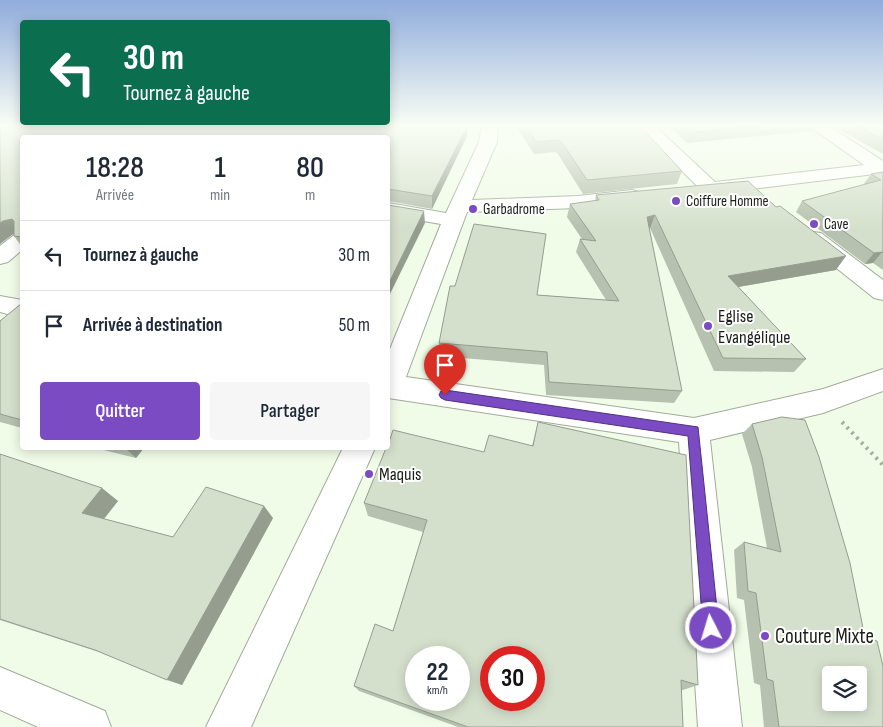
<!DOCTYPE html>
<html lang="fr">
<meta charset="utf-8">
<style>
body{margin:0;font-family:"Sofia Sans Condensed",sans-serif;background:#f6f6f7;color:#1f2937;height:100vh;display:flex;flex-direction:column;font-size:19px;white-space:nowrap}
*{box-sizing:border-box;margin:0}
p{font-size:16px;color:#747a83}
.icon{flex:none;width:28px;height:28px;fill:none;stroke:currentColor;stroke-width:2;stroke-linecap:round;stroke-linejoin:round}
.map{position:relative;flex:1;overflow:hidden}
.panel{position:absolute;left:20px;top:135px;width:370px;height:315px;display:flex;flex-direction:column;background:#fff;border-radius:5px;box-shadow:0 2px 12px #0003}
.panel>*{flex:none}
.banner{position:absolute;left:20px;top:20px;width:370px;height:105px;border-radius:5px;box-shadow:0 2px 12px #0003;background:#0b6e4f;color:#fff;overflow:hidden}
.fabs{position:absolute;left:822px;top:666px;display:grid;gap:10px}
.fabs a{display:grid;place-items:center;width:45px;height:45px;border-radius:5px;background:#fff;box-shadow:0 2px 12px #0003;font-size:25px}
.speed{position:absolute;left:405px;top:646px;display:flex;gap:10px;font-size:25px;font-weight:700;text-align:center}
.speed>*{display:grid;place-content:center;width:65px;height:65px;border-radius:50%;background:#fff;box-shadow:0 2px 12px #0003;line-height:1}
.speed small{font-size:12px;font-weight:400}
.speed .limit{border:8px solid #d22;background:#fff;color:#111}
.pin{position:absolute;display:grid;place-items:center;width:42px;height:42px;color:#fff;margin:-51px -21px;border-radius:50% 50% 50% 0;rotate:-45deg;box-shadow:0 0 5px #0007}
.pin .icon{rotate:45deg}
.me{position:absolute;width:55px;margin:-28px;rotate:355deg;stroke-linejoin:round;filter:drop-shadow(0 0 4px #0008)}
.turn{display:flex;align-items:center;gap:18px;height:105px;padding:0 20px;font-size:22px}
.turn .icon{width:65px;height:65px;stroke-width:2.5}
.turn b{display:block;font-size:35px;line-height:42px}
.eta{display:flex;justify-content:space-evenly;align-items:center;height:85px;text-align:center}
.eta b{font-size:30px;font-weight:600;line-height:35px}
.cta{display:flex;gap:10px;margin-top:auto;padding:10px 20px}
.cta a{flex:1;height:58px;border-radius:5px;background:#7b4bc4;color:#fff;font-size:20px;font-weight:600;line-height:58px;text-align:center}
.cta a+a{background:#f6f6f7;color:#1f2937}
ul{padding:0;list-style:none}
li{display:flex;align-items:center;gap:15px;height:70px;padding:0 20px;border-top:1px solid #e0e1e3}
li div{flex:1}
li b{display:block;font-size:19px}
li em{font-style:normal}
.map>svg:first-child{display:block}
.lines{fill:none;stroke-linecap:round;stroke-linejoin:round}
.street-casing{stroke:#a1ab99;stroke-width:2}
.path{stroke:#a5ae9e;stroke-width:4;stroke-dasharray:2.5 4.5;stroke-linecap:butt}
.street{fill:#fff;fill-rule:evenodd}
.wall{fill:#b7c1af}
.shaded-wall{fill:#959d8f}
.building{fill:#d5e0cc;stroke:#959d8f;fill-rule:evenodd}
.route{fill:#7b4bc4;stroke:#50317f}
.poi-dot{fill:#7b4bc4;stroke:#fff;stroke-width:2}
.labels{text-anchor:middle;stroke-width:4;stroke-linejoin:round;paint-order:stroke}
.far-poi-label{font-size:15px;fill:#191d16;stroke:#fff;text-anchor:start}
.poi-label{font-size:18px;fill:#191d16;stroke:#fff;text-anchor:start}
.near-poi-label{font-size:21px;fill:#191d16;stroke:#fff;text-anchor:start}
</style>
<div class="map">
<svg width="883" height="727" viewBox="0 0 883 727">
<rect width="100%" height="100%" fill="#f1fce8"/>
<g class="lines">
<defs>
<g id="street">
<path d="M482 126H498L497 142 472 200 578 196 632 190 639 192 642 196 639 200 632 202 578 208 467 212 406 377 694 418 823 389 883 369V391L823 413 710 440 742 727H698L679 442 388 398V354L441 224 388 215V203L446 213 479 142Z"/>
<path d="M637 126H655L715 182 864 165 809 126H829L883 161V173L710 194 703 192Z"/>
<path d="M813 232 821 233 883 280V300L874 298 805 243 802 238 805 233Z"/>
<path d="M22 233V250L8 262 0 264V246L14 235Z"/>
<path d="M0 296 22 300V318L0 312Z"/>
<path d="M343 448H375L251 727H206Z"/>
<path d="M0 667 105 711 111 727H38L0 710Z"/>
</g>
</defs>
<use href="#street" class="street-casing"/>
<path class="path" d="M842 422 883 465"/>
<use href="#street" class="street"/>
</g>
<g class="wall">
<path d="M0 126H134L133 128H141V126H468L467 136 432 209 388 201V202V138H22V247L14 236V233L0 244Z"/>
<path d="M516 126H612L682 171 677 184 583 194 558 154 556 152 534 154Z"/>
<path d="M669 126H815L812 131 687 143Z"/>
<path d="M833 126H883V154Z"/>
<path d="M883 172V270L873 263 865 264 796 212 802 201 863 185 871 174Z"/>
<path d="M596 195 836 270 738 287 806 359 794 372 714 371 650 228H649L682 391 674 403 546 395 544 365 439 356V343L537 295 606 300 576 252 580 239H582L567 217 570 204 595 201Z"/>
<path d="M22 303V428L0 422V321Z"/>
<path d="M538 422 698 685 683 690H681L683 727H458L359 691 354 686 393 631 423 532 368 516 364 503 484 452 532 446Z"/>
<path d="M752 424 883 727H764L760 685 754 683 744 600 737 598 734 550 744 542 767 548 752 467 742 434Z"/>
<path d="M95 448H144L136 458Z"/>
<path d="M0 454 118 501 104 519 173 537 273 518 182 685 102 653 0 620Z"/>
</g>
<g class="shaded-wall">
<path d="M467 126H468L467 136 432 209V196Z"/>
<path d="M424 211 425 223 388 298V285Z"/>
<path d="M655 215 650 228 642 230 647 217Z"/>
<path d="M12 219 22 231 13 234 0 244V223L3 221Z"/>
<path d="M882 252 873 263 865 264 874 253Z"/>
<path d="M846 256 836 270 721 290 728 276Z"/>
<path d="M125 448H144L136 458Z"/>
<path d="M102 488 118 501 99 525 82 513Z"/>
<path d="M264 506 273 518 182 685 167 680Z"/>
</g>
<g class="building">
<path d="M0 126H122L141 128V126H467L432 196 388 189V138H22V237L14 236V221L12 219 3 221 0 223Z"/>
<path d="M526 126H640L682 171 587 180 561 141 558 140 536 142Z"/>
<path d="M684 126H756L691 133Z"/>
<path d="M858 126H883V140Z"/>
<path d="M883 172V253L882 252 874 253 802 201 881 180 871 174Z"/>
<path d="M748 181 776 207 780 206 846 256 728 276 806 359 723 358 655 215 647 217 682 391 549 382 547 352 439 343 450 286H455L474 224 546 234 537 295 619 301 580 239 596 241 570 204 599 200 596 195Z"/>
<path d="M388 205 424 211 388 285Z"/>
<path d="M22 303V420L0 414V321Z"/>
<path d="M782 417 805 420 819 457 850 563 865 638 877 641 883 666V727H779L773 681 767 679 756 593 748 591 744 542 781 552 762 457 752 424ZM831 675H859V702H831Z"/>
<path d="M538 422 686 455 698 685 681 680 683 727H468L354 686 375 624 393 631 427 520 364 503 386 448H388V445L393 430 484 452 489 435 533 446ZM416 658H459V700H416ZM491 658H534V700H491Z"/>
<path d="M0 454 102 488 82 513 173 537 206 487 264 506 167 680 95 650 0 619Z"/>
</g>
<linearGradient id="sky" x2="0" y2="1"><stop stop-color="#8facdb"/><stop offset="0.55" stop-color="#f9fef5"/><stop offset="1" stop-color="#f9fef5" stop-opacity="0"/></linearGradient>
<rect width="883" height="228" fill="url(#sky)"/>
<path class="route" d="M445 390 698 427 719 628 717 634 711 637 705 634 703 628 688 436 445 400 441 398 439 395 441 391Z"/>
<g class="poi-dot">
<circle cx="676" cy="201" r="5"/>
<circle cx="473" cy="209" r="5"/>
<circle cx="814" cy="224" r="5"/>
<circle cx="708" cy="326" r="5"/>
<circle cx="369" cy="474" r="5"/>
<circle cx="765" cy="636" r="5"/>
</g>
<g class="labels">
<g class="far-poi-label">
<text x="686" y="206">Coiffure Homme</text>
<text x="483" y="214">Garbadrome</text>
<text x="824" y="229">Cave</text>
</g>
<g class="poi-label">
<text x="718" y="322">Eglise<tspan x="718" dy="21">Evangélique</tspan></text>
<text x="379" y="480">Maquis</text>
</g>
<g class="near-poi-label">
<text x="775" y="643">Couture Mixte</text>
</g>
</g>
</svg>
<div class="fabs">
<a><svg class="icon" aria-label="layers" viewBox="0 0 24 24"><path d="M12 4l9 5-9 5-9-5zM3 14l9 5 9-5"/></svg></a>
</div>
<div class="speed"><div>22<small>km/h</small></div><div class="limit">30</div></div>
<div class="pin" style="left:445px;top:395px;background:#d93025"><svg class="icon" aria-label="arrive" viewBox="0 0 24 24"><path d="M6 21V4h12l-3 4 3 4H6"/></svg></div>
<svg class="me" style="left:711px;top:628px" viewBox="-20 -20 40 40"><circle r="17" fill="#7b4bc4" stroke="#fff" stroke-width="3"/><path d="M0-11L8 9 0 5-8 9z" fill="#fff"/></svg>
<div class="banner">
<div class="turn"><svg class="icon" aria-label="left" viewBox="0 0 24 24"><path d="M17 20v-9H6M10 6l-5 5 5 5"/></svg><div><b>30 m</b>Tournez à gauche</div></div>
</div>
<section class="panel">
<div class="eta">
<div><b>18:28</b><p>Arrivée</p></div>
<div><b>1</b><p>min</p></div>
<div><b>80</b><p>m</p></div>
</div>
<ul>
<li><svg class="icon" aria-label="left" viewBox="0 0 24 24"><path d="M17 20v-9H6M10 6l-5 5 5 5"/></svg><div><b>Tournez à gauche</b></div><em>30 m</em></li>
<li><svg class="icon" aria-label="arrive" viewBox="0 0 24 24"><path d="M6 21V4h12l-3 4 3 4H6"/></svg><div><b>Arrivée à destination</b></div><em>50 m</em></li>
</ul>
<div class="cta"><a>Quitter</a><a>Partager</a></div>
</section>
</div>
